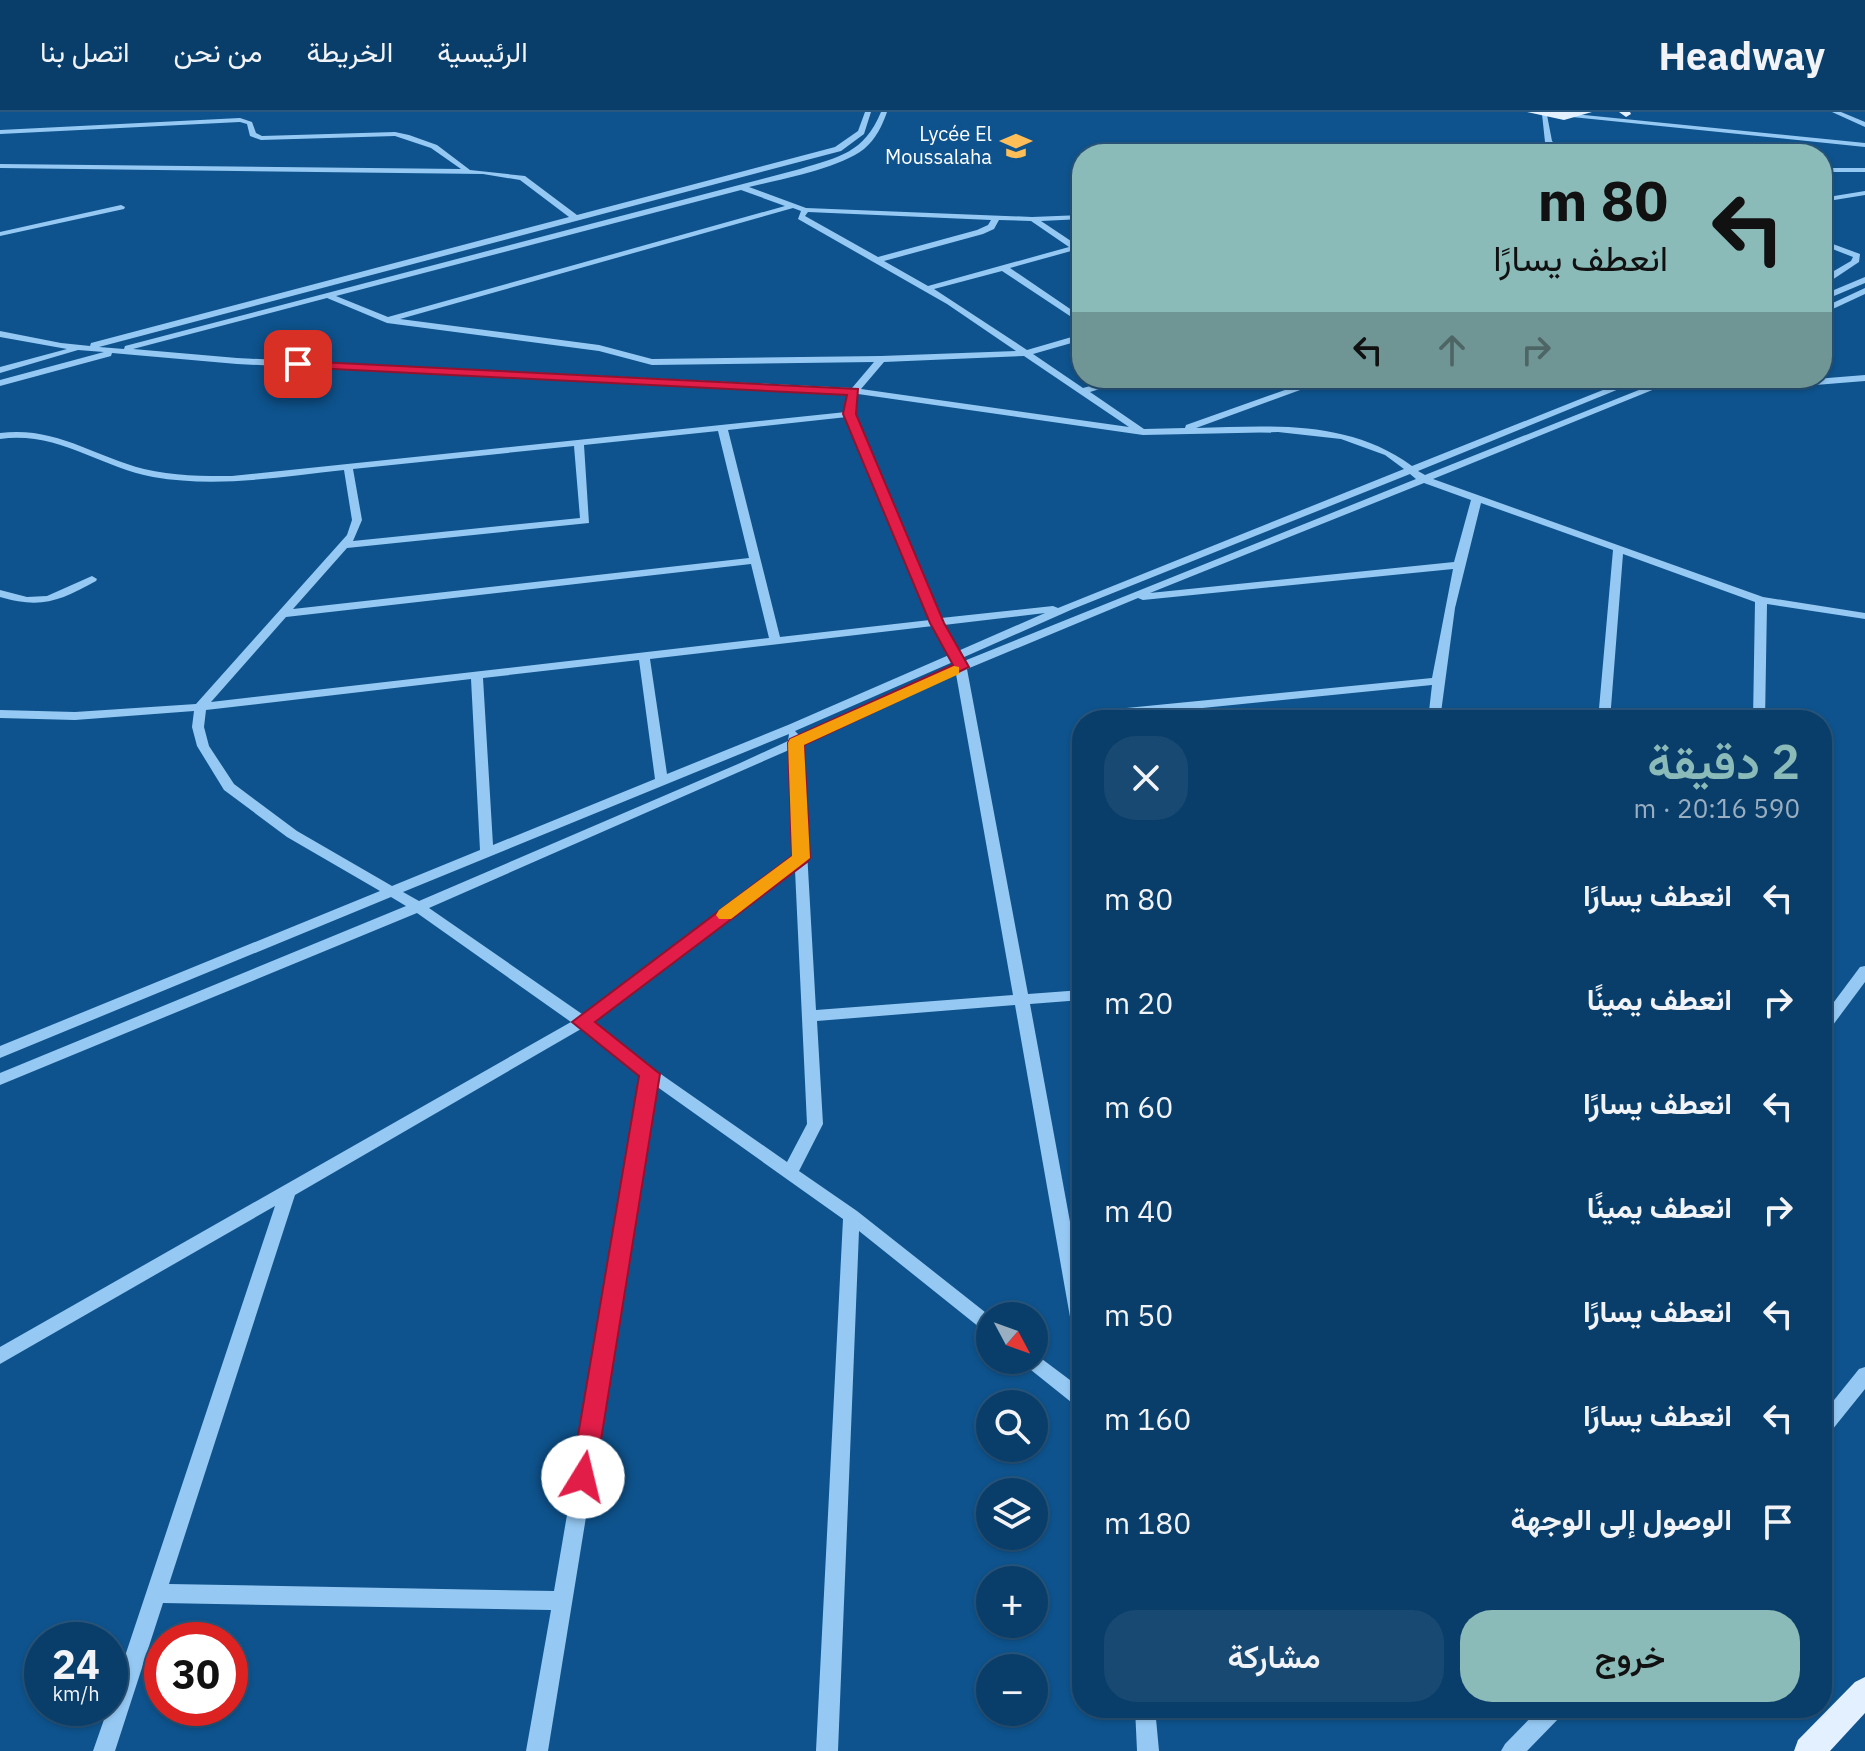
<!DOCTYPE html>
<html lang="ar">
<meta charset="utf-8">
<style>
body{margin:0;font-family:"IBM Plex Sans",Vazirmatn,sans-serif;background:#184972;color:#f1f3f6;direction:rtl;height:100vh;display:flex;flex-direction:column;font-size:30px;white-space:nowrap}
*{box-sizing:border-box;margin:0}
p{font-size:26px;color:#99aec1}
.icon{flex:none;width:44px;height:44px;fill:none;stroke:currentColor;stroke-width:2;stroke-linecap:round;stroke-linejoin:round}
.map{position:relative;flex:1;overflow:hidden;direction:ltr}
.side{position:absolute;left:1072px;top:598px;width:760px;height:1008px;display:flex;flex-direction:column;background:#0a3e6a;border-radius:32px;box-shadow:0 2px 6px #0004,0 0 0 2px #2a577e;direction:rtl}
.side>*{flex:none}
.guide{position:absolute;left:1072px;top:32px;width:760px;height:244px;border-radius:32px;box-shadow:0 2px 6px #0004,0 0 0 2px #2a577e;direction:rtl;background:#8bbbb9;color:#111;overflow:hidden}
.needle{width:52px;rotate:131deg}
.tools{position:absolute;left:976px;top:1190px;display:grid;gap:16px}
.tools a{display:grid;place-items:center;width:72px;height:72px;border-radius:50%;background:#0a3e6a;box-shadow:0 2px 6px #0004,0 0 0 2px #2a577e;font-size:40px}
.speed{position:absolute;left:24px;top:1510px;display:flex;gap:16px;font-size:40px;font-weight:700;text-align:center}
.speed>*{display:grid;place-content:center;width:104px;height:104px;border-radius:50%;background:#0a3e6a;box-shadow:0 2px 6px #0004,0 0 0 2px #2a577e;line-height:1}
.speed small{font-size:20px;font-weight:400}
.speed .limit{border:12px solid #d22;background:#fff;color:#111}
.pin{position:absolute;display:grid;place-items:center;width:68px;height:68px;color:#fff;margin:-34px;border-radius:16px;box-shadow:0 4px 12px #0006}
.me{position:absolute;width:88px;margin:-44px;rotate:9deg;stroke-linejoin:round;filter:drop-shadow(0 0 6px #0008)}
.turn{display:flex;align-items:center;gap:28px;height:168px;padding:0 32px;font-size:36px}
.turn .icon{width:104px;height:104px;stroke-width:2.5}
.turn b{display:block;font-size:56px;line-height:68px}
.lanes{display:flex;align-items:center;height:76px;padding:0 32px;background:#0003;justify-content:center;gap:40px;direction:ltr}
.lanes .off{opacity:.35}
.round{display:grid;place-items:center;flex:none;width:84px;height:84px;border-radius:32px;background:#184972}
.overview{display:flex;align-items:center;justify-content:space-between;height:136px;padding:0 32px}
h1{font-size:48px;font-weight:600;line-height:60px;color:#8bbbb9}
.action{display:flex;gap:16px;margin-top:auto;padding:16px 32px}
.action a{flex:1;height:92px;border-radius:32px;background:#8bbbb9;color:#111;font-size:32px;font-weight:600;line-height:92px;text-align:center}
.action a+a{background:#184972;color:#f1f3f6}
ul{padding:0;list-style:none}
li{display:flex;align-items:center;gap:24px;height:104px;padding:0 32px}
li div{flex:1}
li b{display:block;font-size:30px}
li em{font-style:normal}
header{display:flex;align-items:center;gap:48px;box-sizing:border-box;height:112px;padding:0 40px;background:#0a3e6a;border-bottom:2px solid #2a577e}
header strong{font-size:38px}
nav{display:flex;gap:44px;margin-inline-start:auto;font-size:28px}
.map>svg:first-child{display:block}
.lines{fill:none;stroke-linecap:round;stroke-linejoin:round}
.minor{fill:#95c9f3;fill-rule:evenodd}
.major{fill:#e2f0ff;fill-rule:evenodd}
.route{fill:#e11d48;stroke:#92132f;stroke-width:2}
.slow{fill:#f59e0b}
.labels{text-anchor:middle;stroke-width:8;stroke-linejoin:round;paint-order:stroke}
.far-poi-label{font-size:20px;fill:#fff;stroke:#0e538d;text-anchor:end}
</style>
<header>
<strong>Headway</strong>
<nav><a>الرئيسية</a><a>الخريطة</a><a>من نحن</a><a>اتصل بنا</a></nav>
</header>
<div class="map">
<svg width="1865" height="1639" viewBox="0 0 1865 1639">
<rect width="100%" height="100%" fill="#0e538d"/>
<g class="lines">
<g class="minor">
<path d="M865 0H871L864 22 841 39 99 235 124 237 125 234 800 57C839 45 864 41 881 0H887C882 14 876 27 864 37 838 57 781 67 749 75L806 96 1032 105 1082 103V107L1041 109 1077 133 1082 132V136L1010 156 1082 205V212L1002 159 934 177 1027 238 1082 222V228L1033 242 1083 276 1119 266H1134L1090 280 1144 317 1185 316 1186 313 1319 266H1333L1196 316C1271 314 1348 307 1412 354L1633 266H1646L1418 359 1425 363 1669 266H1682L1433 367 1763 485 1865 501V507L1767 492 1765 608H1753L1755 490 1623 442 1610 608H1598L1613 438 1481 391 1455 496 1440 608H1428L1432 573 1113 605V608H1101L1100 602 1106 598 1432 566 1453 457 1143 488 1138 486 967 557 1028 882 1082 878V888L1030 892 1082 1175V1230L1076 1227 1073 1222 1015 893 817 909 823 1012 799 1059 857 1099 990 1204V1222L984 1219 859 1119 838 1639H816L843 1107 656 974 548 1639H526L551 1498 163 1491 115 1639H93L108 1596H110V1589L275 1094 0 1252V1235L571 910 417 801 0 973V961L406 794 391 785 0 946V934L380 779 287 725 224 678 197 634 192 615 194 599 75 608 0 606V598L75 600 196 592 347 423 352 408 344 358C280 365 217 376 153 365 99 355 58 319 0 327V321C56 314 93 344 144 357 173 364 203 364 232 364L846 300 849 282 237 252 112 241 111 244 0 274V268L104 240 78 238 0 261V255L67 237 0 225V219L61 231 90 234 91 231 569 105 520 68 483 62 0 56V52L461 57 431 36 395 24 261 28 250 24 247 12 240 10 0 22V18L240 6 252 10 256 21 262 24 395 20 409 23 437 33 470 58 525 64 577 103 835 35 858 19ZM741 78 785 94 388 205 336 184ZM793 96 801 99 798 107 947 192 1016 239 881 244 652 247 599 233 400 207ZM808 100 991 108 988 113 977 118 878 145 805 104ZM999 108 1031 109 1069 135 928 174 884 149 983 122 994 117ZM327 186 387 211 599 239 652 253 874 250 852 276 237 246 133 237ZM1024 244 1129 315 861 277 884 250ZM858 282 1143 323 1278 320 1341 327 1385 343 1404 357 1058 496 1053 494 941 506 855 302ZM847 305 930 508 780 525 728 318ZM718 319 749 446 293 497 347 436 589 411 584 333ZM574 334 580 406 353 429 362 408 353 357ZM1410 362 1416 367 964 549 962 546 1073 497ZM1424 371 1471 388 1454 450 1150 481ZM751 452 769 526 211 590 286 505ZM1045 501 958 539 944 513ZM933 514 949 543 788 613 667 662 650 547ZM639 548 655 667 493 733 483 566ZM953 550 954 554 800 624 795 619ZM956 562 1013 883 816 898 801 633ZM471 567 480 738 392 774 297 719 234 672 209 634 204 615 206 598ZM789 622 788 629 738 652 419 789 403 780ZM789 638 794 745 582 902 429 796ZM795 758 807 1012 787 1050 655 958 592 910ZM581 917 642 964 554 1479 169 1472 295 1083Z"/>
<path d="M1832 0H1841L1865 10V15Z"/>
<path d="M1542 2 1547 3 1552 29 1565 42H1557L1545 30Z"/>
<path d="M1574 2 1865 31V35L1572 5Z"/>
<rect x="1822" y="56" width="43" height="4"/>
<path d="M1865 79V83L1822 90V86Z"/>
<path d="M121 93 125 95 124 97 0 124V120Z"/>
<path d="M1822 128 1860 142 1859 150 1832 168 1822 169V163H1827L1851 149 1853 145 1822 133Z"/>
<path d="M1865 165V171L1822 189V183Z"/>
<path d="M1865 176V182L1822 202V196Z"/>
<path d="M1865 263V269L1755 278 1750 275 1755 272Z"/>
<path d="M92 464 97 467 96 469C60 489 41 497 0 485V478L27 485 47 484Z"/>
<path d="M1865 854V870L1827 921 1822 922V906L1860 855Z"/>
<path d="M1034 1241 1082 1277V1296L1076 1294 1026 1254 1023 1248H1034Z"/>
<path d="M1865 1255V1277L1828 1323 1822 1325V1303L1859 1257Z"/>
<path d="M1135 1596H1155L1159 1639H1137Z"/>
<path d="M1540 1596H1565L1562 1603 1527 1639H1501L1505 1632Z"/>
</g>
<g class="major">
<path d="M1527 0H1592L1564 8Z"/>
<path d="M1619 0H1630L1631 2 1626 5Z"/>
<path d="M1865 1565V1601L1830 1639H1794L1798 1628 1855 1570Z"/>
</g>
</g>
<path class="route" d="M298 249 858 277 856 302 944 511 969 555 804 633 810 746 807 750 595 910 660 962 595 1365 592 1373 583 1377 574 1373 571 1365 639 964 572 910 792 744 788 631 790 627 953 553 930 511 843 302 847 283 294 255 292 252Z"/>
<path class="slow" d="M954 554 959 555V562L804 633 810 746 731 807H719L716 803 719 798 792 744 788 631 790 627Z"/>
<defs>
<symbol id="school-bare" viewBox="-9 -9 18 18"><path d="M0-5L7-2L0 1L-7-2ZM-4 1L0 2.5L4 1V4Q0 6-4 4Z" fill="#ffbe58" stroke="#0e538d" stroke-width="2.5" paint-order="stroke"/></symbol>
</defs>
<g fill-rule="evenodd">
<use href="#school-bare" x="994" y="12" width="44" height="44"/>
</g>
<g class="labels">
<g class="far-poi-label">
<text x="992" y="29">Lycée El<tspan x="992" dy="23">Moussalaha</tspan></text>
</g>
</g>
</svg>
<div class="tools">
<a><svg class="needle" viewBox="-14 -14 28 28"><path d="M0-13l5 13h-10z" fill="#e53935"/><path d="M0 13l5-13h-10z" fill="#99aec1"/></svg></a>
<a><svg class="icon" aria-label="search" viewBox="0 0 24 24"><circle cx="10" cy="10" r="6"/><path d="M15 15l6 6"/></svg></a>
<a><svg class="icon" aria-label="layers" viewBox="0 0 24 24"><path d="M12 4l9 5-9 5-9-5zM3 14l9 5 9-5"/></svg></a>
<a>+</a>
<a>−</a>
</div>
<div class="speed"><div>24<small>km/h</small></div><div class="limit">30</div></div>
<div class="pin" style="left:298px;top:252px;background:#d93025"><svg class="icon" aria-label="arrive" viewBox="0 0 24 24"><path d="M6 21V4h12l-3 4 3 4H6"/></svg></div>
<svg class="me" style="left:583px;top:1365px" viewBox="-20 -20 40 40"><circle r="19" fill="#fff"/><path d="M0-13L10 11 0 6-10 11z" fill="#e11d48"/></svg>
<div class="guide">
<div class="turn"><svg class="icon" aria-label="left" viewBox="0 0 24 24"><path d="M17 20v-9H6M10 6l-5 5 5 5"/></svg><div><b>80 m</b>انعطف يسارًا</div></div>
<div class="lanes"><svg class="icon" aria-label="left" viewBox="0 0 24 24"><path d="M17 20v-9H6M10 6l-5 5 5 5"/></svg><svg class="icon off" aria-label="ahead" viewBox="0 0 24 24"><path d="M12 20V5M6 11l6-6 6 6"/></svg><svg class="icon off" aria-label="right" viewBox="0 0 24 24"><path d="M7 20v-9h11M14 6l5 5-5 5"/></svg></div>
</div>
<section class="side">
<div class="overview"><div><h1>2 دقيقة</h1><p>590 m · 20:16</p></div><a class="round"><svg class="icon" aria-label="close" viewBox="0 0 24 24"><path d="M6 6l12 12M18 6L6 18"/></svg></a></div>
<ul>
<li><svg class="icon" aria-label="left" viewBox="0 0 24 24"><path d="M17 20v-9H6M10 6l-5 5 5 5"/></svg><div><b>انعطف يسارًا</b></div><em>80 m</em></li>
<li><svg class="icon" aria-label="right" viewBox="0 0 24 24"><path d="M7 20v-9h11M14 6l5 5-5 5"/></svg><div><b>انعطف يمينًا</b></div><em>20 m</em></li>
<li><svg class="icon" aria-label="left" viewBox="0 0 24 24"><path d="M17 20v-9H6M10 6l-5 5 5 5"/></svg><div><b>انعطف يسارًا</b></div><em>60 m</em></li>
<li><svg class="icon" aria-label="right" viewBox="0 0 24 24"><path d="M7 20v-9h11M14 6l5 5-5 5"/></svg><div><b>انعطف يمينًا</b></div><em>40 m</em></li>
<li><svg class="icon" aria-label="left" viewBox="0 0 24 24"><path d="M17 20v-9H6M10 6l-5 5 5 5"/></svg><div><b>انعطف يسارًا</b></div><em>50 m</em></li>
<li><svg class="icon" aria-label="left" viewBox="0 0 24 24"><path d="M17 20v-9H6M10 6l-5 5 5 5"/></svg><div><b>انعطف يسارًا</b></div><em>160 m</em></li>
<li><svg class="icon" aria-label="arrive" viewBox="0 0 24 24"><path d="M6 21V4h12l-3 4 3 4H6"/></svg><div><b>الوصول إلى الوجهة</b></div><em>180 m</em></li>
</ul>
<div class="action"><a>خروج</a><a>مشاركة</a></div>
</section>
</div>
